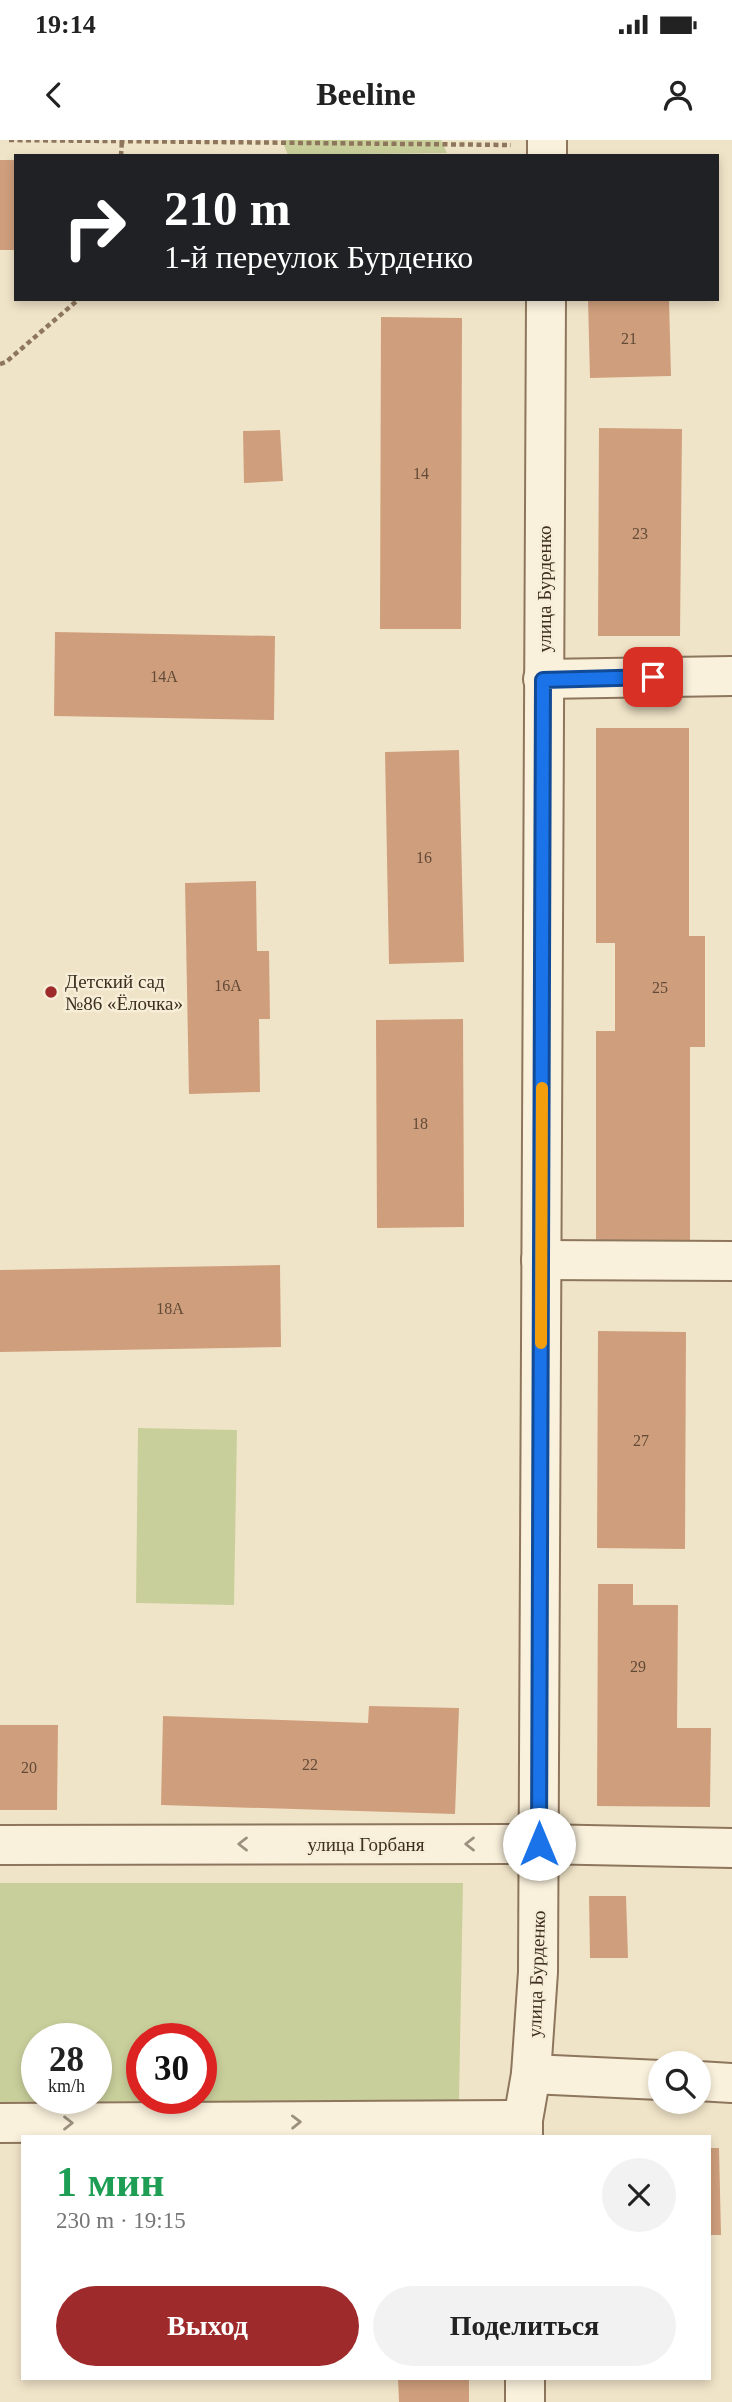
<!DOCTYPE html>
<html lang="ru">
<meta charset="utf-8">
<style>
body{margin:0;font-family:"Times New Roman",serif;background:#f2f2f2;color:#222;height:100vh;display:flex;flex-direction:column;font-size:26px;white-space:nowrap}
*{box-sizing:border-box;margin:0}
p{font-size:23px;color:#767676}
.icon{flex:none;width:38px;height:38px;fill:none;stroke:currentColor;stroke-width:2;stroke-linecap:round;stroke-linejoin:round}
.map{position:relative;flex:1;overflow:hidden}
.details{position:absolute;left:21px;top:1995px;width:690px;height:245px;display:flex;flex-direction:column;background:#fff;border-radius:0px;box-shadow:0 4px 10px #0003}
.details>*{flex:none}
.hud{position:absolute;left:14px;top:14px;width:705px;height:147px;border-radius:0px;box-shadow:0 4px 10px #0003;background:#202124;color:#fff;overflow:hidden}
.tools{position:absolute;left:648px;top:1911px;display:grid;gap:14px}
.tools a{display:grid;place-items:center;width:63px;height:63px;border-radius:50%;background:#fff;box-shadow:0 4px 10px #0003;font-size:35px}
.speed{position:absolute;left:21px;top:1883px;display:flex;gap:14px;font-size:35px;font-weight:700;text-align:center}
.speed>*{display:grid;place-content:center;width:91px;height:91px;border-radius:50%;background:#fff;box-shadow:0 4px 10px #0003;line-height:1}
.speed small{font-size:18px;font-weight:400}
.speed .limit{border:10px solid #d22;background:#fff;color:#111}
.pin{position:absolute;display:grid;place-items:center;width:60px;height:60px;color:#fff;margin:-30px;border-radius:14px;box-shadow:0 4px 10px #0006}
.me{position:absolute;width:77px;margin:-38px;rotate:0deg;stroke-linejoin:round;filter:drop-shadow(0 0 5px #0008)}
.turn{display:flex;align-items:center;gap:24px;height:147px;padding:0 35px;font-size:32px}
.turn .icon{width:91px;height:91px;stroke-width:2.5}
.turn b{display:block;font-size:49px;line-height:60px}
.round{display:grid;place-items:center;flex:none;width:74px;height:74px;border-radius:37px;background:#f2f2f2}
.headline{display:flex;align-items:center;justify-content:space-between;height:119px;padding:0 35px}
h1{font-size:42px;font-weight:600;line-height:52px;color:#1e9e55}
.primary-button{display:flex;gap:14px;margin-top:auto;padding:14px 35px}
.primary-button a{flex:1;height:80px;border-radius:42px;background:#9e2a2b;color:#fff;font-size:28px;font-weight:600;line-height:80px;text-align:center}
.primary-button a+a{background:#f2f2f2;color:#222}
.status{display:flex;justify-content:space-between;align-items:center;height:49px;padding:0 35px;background:#fff;direction:ltr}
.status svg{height:19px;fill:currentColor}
header{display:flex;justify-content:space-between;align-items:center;height:91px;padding:0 35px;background:#fff;font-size:32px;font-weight:600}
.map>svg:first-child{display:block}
.green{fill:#c9cf9b;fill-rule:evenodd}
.building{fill:#cf9f7d}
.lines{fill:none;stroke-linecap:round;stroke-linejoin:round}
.street-casing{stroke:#8d765c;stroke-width:42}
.path{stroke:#8d765c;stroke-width:4.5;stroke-dasharray:5 3.5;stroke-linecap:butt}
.street{stroke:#faf1dc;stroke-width:38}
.oneway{stroke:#9c907e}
.route-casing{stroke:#114b97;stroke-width:18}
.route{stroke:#1a73e8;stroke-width:12}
.slow{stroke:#f59e0b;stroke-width:12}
.poi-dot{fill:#9e2a2b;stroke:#f7eed8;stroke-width:2.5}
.labels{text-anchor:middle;stroke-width:5;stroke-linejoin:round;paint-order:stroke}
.number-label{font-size:16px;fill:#624a37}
.street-label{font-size:19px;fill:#3d2e20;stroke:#f7eed8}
.poi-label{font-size:19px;fill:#3d2e20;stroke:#f7eed8;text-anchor:start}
</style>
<div class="status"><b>19:14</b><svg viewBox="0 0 49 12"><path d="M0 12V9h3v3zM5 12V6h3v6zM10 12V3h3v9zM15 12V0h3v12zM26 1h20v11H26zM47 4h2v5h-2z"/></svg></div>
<header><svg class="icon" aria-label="back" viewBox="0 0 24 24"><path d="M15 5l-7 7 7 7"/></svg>Beeline<svg class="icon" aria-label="person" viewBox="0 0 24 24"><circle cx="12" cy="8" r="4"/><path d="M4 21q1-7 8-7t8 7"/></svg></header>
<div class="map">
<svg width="732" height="2262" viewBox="0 0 732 2262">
<rect width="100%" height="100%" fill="#f0e4c8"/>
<g class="green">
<path d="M282 0H441L447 13 288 15Z"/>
<path d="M138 1288 237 1290 234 1465 136 1463Z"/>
<path d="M0 1743H463L459 1960 0 1962ZM37 1899H96V1958H37ZM142 1899H201V1958H142Z"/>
</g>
<g class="building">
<rect x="0" y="20" width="16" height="90"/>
<path d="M588 159H669L671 236 590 238Z"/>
<path d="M381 177 462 178 461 489H380Z"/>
<path d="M599 288 682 289 680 496H598Z"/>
<path d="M280 290 283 341 244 343 243 291Z"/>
<path d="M55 492 275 496 274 580 54 576Z"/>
<path d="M596 588H689V796H705V907H690V1108H596V891H615V803H596Z"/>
<path d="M459 610 464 822 389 824 385 612Z"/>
<path d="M256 741 257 811H269L270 879H259L260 952 189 954 185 743Z"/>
<path d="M463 879 464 1087 377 1088 376 880Z"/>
<path d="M280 1125 281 1207 0 1212V1130Z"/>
<path d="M598 1191 686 1192 685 1409 597 1408Z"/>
<path d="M598 1444H633V1465H678L677 1588H711L710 1667 597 1666Z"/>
<path d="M369 1566 459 1568 455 1674 161 1665 163 1576 368 1583Z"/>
<path d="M0 1585H58L57 1670H0Z"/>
<path d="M589 1756H626L628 1818H590Z"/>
<path d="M709 2008H719L721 2095H709Z"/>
<path d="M398 2238H469V2262H399Z"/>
</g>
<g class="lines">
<defs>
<g id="street">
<path d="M547 16V0"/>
<path d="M543 539 732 536"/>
<path d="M541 1120 732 1121"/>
<path d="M0 1705 539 1704 732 1708"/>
<path d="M531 1934 660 1940"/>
<path d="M698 1941 732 1943"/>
<path d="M0 1983 523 1980"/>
<path d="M523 1997V1980L531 1934 538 1832 546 159"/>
<path d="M525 2238V2262"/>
</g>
</defs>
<use href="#street" class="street-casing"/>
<g class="path">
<path d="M9 0 511 5"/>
<path d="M121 16 122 0"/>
<path d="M0 224 6 222 79 159"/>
</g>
<use href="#street" class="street"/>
</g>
<defs><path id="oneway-chevron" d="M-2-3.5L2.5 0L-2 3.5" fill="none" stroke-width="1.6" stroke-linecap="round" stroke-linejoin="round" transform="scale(1.75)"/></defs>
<g class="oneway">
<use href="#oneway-chevron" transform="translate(243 1704) rotate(180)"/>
<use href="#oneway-chevron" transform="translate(470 1704) rotate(180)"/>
<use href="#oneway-chevron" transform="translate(296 1982) rotate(-1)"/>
<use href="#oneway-chevron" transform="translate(68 1983)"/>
</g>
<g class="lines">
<defs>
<path id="route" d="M539 1704 543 540 653 537"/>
</defs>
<use href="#route" class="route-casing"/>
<use href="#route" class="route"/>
<path class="slow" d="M541 1203 542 948"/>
</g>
<circle class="poi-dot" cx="51" cy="852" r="7"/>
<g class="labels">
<g class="number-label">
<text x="629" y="204">21</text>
<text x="421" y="339">14</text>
<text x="640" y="399">23</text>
<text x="164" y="542">14А</text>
<text x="424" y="723">16</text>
<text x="228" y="851">16А</text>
<text x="660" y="853">25</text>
<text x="420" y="989">18</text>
<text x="170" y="1174">18А</text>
<text x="641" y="1306">27</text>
<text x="638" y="1532">29</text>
<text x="310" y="1630">22</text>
<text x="29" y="1633">20</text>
</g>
<g class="street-label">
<text transform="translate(544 449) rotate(-90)" y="7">улица Бурденко</text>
<text x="366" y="1711">улица Горбаня</text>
<text transform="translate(536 1834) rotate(-88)" y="7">улица Бурденко</text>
</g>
<g class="poi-label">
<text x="65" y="848">Детский сад<tspan x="65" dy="22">№86 «Ёлочка»</tspan></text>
</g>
</g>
</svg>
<div class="tools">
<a><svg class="icon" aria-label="search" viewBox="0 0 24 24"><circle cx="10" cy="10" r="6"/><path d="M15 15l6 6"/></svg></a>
</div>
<div class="speed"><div>28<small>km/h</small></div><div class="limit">30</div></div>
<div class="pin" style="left:653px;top:537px;background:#d93025"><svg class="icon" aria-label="arrive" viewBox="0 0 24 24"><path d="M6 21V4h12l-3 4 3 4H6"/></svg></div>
<svg class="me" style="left:539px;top:1704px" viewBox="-20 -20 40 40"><circle r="19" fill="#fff"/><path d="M0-13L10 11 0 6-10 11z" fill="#1a73e8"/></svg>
<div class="hud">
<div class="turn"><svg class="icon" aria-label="right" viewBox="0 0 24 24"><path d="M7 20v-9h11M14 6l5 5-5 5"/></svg><div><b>210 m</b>1-й переулок Бурденко</div></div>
</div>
<section class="details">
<div class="headline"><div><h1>1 мин</h1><p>230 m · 19:15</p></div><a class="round"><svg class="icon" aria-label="close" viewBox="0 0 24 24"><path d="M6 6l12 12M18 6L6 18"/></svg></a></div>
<div class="primary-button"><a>Выход</a><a>Поделиться</a></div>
</section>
</div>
